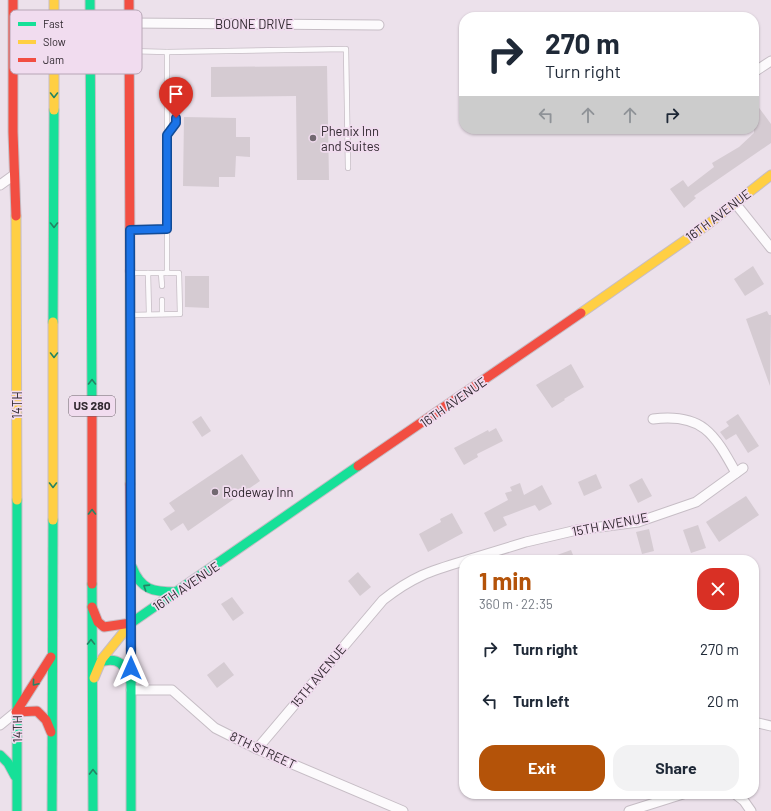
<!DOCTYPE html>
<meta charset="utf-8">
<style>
body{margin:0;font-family:Barlow,sans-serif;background:#f2f2f3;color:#1f2937;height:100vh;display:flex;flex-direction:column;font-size:15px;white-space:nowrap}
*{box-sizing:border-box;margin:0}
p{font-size:13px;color:#747a83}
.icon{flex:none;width:22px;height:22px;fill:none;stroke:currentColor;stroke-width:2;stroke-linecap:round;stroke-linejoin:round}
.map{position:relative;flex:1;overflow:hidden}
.side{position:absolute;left:459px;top:555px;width:300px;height:244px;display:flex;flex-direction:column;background:#fff;border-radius:16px;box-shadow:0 1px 3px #0004}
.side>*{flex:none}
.banner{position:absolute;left:459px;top:12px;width:300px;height:122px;border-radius:16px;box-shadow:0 1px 3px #0004;background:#fff;color:#1f2937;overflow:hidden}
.pin{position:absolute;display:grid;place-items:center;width:34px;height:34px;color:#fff;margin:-41px -17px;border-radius:50% 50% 50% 0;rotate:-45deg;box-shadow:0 0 4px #0007}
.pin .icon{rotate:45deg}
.me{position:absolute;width:44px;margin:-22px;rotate:0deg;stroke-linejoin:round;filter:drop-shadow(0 0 3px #0008)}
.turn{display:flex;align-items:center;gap:14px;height:84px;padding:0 20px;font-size:18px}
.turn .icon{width:52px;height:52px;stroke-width:2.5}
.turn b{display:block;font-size:28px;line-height:34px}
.lanes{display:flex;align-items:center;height:38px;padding:0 20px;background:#0003;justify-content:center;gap:20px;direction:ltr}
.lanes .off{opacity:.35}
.round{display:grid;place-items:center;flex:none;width:42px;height:42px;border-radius:16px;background:#f2f2f3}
.overview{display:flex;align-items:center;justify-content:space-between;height:68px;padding:0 20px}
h1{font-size:24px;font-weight:700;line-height:30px;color:#b45309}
.primary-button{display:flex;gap:8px;margin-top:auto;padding:8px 20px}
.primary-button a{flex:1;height:46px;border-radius:16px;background:#b45309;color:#fff;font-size:16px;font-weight:700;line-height:46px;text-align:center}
.primary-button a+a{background:#f2f2f3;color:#1f2937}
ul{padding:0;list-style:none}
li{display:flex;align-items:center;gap:12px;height:52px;padding:0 20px}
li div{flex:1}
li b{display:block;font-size:15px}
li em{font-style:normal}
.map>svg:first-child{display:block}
.building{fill:#d5cbd2}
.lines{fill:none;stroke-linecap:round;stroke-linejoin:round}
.lane-casing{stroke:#c6bdc5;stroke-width:6}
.street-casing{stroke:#c6bdc5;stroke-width:11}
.fast-casing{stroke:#c6bdc5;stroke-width:11}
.slow-casing{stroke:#c6bdc5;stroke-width:11}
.jam-casing{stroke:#c6bdc5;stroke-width:11}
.lane{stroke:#fcfafc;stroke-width:4.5}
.street{stroke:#fcfafc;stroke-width:9}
.fast{stroke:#16e098;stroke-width:9}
.slow{stroke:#ffcf43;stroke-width:9}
.jam{stroke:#f24e42;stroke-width:9}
.oneway{stroke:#248464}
.route-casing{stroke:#114b97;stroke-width:10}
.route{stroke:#1a73e8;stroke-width:7}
.poi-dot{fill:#726971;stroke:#f1dcef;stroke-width:1.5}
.labels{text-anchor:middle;stroke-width:3.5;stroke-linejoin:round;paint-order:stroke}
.shield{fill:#f1dcef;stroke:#6b5f69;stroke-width:1}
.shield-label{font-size:12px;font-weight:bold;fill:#312930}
.street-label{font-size:13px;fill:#312930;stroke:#f1dcef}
.poi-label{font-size:13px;fill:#312930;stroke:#f1dcef;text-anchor:start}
.key{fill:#f1dcef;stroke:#b7a6b6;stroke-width:1}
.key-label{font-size:11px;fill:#312930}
</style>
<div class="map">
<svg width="771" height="811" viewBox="0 0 771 811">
<rect width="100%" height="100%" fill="#ece1eb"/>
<g class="building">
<path d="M327 66 329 180H297L296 96 211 97V67Z"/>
<path d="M754 101 771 124V143L694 196 696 198 684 208 670 189 683 180 688 187 714 167 712 163 739 147 754 133Z"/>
<path d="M184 117 236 118V137H250V157L236 156 235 177H219V187L183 186Z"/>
<path d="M753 266 764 284 745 296 734 279Z"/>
<path d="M185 276H209V308L185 307Z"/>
<path d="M767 311 769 315H771L770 386 746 319Z"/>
<path d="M571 364 584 387 564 399 565 400 552 408 536 385Z"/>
<path d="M738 414 759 446 748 453 736 434 726 440 720 432 729 426 726 422Z"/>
<path d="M201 416 211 431 202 437 192 422Z"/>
<path d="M496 428 503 441 477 454 478 457 464 465 454 448 488 430 489 432Z"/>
<path d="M242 454 260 481 188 531 183 523 171 531 163 519 175 511 169 503Z"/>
<path d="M596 474 602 488 584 496 578 482Z"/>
<path d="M642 478 652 496 638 503 629 485Z"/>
<path d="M520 483 524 495 542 485 552 504 539 511 535 505 503 517 507 525 494 532 484 513 508 500 505 493 512 491 510 487Z"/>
<path d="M746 496 759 515 719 542 706 522Z"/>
<path d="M452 513 463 533 428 552 419 534 441 522 440 519Z"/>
<path d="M698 525 706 548 691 553 683 530Z"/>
<path d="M649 529 654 551 642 554 636 532Z"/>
<path d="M571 550 575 560H546V559Z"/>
<path d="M358 572 371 587 360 596 348 581Z"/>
<path d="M232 597 244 613 233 621 221 604Z"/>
<path d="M224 662 234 675 217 688 207 675Z"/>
</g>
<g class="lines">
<defs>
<g id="lane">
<path d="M129 51 167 52"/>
<path d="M167 80 176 95V102"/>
<path d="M167 135 176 123V118"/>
<path d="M167 229V273"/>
<path d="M130 230 167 229V52L346 49 348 168"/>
<path d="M130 273H179L180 314 131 315"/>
<path d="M148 273 149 314"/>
<path d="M161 273 162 286"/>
<path d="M162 300V314"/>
</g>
<g id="street">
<path d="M129 23 379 25"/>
<path d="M754 72 771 61"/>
<path d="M0 185 14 175"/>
<path d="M735 203 771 248"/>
<path d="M653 419C702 413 714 433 736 473"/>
<path d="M467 560 526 542 577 530 638 522 696 502 743 468"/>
<path d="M131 690H172L215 728 257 749 403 811"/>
<path d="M754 722 771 726"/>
<path d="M0 725 16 712"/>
<path d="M257 749 383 600C412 577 430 571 464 561"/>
<path d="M735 794 744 801 751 811"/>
<path d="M629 811 683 794"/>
</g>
<g id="fast">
<path d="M90 0 92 414"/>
<path d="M53 322 54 110"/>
<path d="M17 500V811"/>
<path d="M132 567C141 590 153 592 176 592"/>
<path d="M92 584 93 811"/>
<path d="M131 623 358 466"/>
<path d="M131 649V811"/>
<path d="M100 662C119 656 125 665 131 682"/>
<path d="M0 755 8 763 15 776"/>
<path d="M52 811 53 520"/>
</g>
<g id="slow">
<path d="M54 110V0"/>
<path d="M16 216 17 500"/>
<path d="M130 271V484"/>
<path d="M581 313 707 225 771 175"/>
<path d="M53 520V322"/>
<path d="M94 678 102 659 131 623"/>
</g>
<g id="jam">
<path d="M13 0V132L16 216"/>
<path d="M129 0 130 271"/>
<path d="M92 414V584"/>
<path d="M358 466 581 313"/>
<path d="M130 484 131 649"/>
<path d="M92 607 98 622 104 627 131 623"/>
<path d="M51 657 16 712 37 711 46 720 51 732"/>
</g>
</defs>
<use href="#lane" class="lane-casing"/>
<use href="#street" class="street-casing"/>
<use href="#fast" class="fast-casing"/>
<use href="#slow" class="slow-casing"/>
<use href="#jam" class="jam-casing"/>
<use href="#lane" class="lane"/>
<use href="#street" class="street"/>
<use href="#fast" class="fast"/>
<use href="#slow" class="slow"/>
<use href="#jam" class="jam"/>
</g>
<defs><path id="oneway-chevron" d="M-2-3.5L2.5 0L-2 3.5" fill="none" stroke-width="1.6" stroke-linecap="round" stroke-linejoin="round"/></defs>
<g class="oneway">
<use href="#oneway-chevron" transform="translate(54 95) rotate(90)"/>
<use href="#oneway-chevron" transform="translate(54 225) rotate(90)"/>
<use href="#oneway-chevron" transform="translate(54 355) rotate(90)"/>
<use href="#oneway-chevron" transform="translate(92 382) rotate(-90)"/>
<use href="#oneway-chevron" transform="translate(53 485) rotate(90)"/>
<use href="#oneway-chevron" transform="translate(92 512) rotate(-90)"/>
<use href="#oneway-chevron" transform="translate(146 587) rotate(-147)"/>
<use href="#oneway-chevron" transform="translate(91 642) rotate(-90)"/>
<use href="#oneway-chevron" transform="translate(35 683) rotate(130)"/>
<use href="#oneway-chevron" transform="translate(93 772) rotate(-91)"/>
</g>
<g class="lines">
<defs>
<path id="route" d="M131 668 130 230 167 229V135L176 123V118"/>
</defs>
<use href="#route" class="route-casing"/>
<use href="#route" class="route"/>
</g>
<g class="poi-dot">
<circle cx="313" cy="138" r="4"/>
<circle cx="215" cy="492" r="4"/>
</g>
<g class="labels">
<rect class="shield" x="69" y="396" width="46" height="20" rx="3"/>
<g class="shield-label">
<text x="92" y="410">US 280</text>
</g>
<g class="street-label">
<text x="254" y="29">BOONE DRIVE</text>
<text transform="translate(718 215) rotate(-37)" y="5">16TH AVENUE</text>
<text transform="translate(453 402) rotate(-35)" y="5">16TH AVENUE</text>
<text transform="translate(17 405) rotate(-90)" y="5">14TH</text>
<text transform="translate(610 524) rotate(-11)" y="5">15TH AVENUE</text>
<text transform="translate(186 586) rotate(-34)" y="5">16TH AVENUE</text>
<text transform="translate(318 676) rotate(-50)" y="5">15TH AVENUE</text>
<text transform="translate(17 729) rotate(-91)" y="5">14TH</text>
<text transform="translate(263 750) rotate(25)" y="5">8TH STREET</text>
</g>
<g class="poi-label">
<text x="321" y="136">Phenix Inn<tspan x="321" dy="15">and Suites</tspan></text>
<text x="223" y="497">Rodeway Inn</text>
</g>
</g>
<rect x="10" y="10" width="132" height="64" rx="6" class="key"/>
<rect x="18" y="22" width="18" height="4" fill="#16e098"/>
<rect x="18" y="40" width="18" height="4" fill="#ffcf43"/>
<rect x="18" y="58" width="18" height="4" fill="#f24e42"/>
<g class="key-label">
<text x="43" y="28">Fast</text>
<text x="43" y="46">Slow</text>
<text x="43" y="64">Jam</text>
</g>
</svg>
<div class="pin" style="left:176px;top:118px;background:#d93025"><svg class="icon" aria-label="arrive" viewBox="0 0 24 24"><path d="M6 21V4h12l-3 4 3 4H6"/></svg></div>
<svg class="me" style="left:131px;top:668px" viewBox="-20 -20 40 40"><path d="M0-17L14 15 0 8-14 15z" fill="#1a73e8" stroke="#fff" stroke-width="4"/></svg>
<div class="banner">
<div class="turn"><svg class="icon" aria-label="right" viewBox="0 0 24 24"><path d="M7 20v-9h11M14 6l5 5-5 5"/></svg><div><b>270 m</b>Turn right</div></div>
<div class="lanes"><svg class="icon off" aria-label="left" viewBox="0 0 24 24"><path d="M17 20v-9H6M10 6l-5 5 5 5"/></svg><svg class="icon off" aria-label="ahead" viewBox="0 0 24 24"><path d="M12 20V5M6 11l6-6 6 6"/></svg><svg class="icon off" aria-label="ahead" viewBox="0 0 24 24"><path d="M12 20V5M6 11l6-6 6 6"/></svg><svg class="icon" aria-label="right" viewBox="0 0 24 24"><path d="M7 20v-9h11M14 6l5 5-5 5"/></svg></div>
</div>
<section class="side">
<div class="overview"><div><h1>1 min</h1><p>360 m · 22:35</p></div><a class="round" style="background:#d93025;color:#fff"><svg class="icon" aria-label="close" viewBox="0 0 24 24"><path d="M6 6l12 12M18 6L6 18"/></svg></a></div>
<ul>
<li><svg class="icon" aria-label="right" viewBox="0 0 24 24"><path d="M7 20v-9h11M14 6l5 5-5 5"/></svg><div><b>Turn right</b></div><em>270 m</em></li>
<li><svg class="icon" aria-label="left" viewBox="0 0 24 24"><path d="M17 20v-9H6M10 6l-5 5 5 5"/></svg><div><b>Turn left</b></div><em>20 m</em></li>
</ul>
<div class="primary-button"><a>Exit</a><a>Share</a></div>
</section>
</div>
